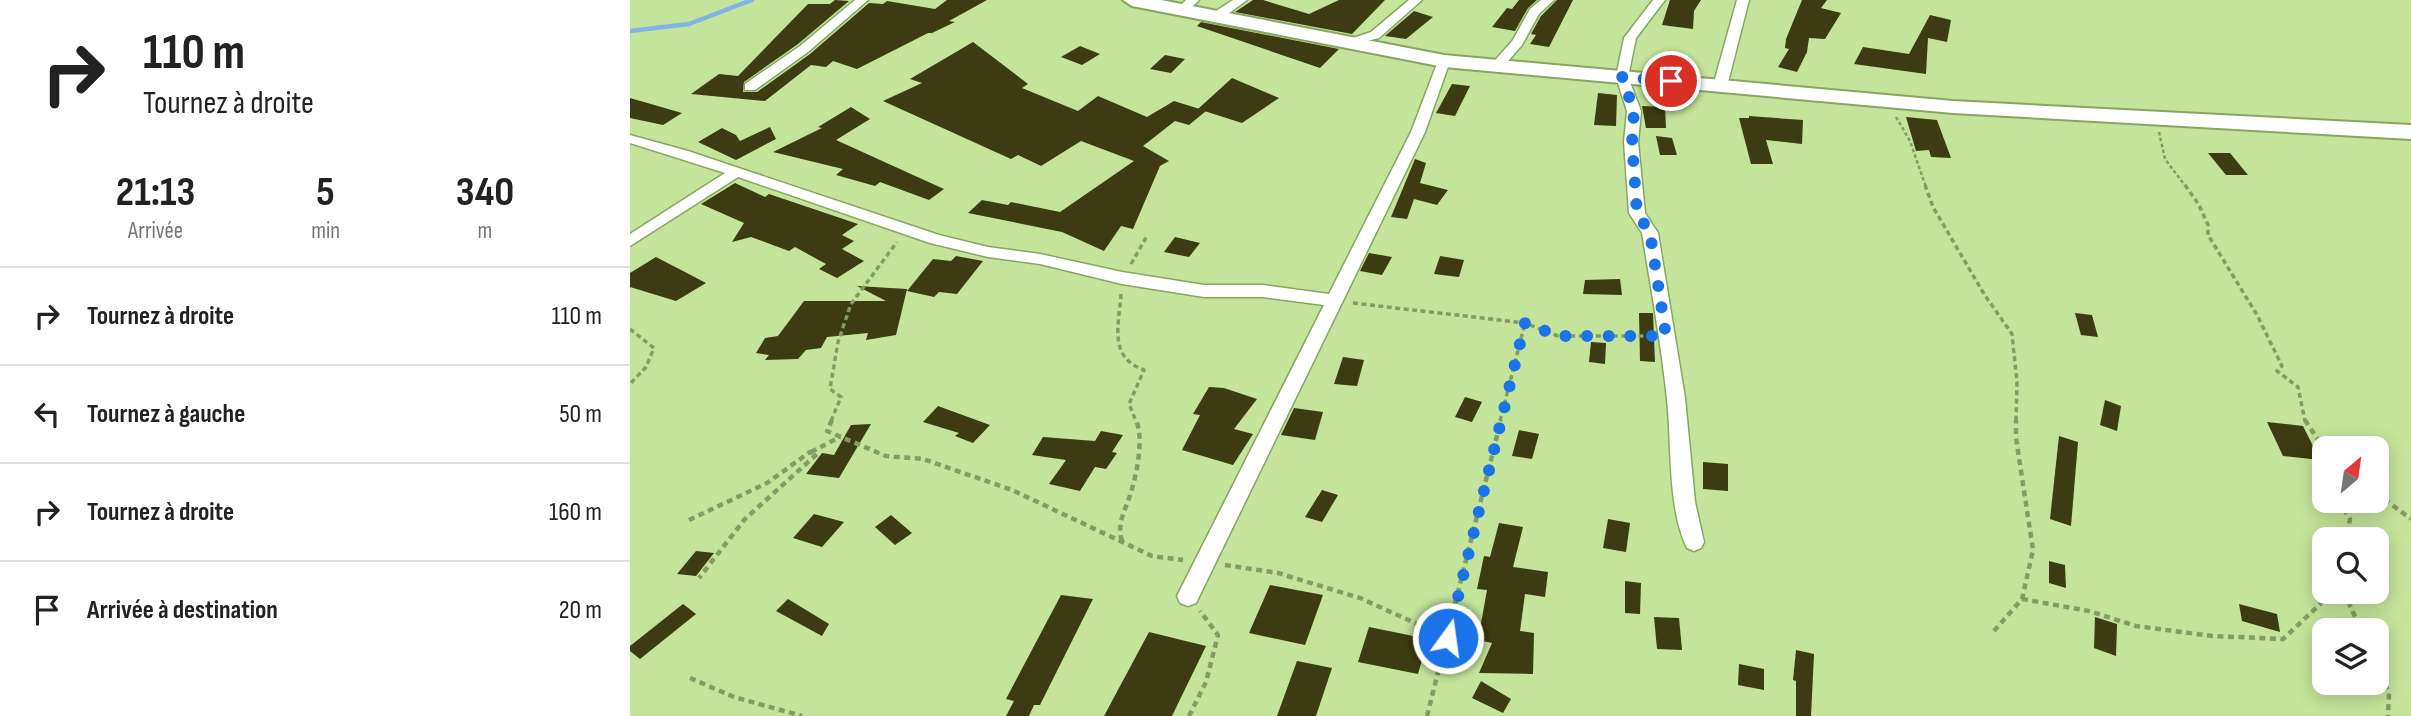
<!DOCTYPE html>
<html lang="fr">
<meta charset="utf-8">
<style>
body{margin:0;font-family:"Sofia Sans Condensed",sans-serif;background:#f2f2f2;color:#222;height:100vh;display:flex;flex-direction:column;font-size:26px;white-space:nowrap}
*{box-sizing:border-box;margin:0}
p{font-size:23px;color:#767676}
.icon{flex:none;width:38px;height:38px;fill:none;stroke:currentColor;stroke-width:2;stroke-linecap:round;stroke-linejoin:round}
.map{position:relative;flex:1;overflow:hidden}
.side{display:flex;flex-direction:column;background:#fff;width:630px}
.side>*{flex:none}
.guide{background:#fff;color:#222;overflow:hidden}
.needle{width:46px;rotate:29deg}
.tools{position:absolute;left:1682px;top:436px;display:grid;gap:14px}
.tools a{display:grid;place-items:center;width:77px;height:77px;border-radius:14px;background:#fff;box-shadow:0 4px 18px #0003;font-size:35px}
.pin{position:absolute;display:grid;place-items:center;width:60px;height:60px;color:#fff;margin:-30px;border:4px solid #fff;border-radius:50%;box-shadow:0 2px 7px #0007}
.me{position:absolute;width:77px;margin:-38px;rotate:14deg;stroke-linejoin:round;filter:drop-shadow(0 0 5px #0008)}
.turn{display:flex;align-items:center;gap:24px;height:147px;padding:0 28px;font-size:32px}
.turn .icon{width:91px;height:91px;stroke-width:2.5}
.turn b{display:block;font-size:49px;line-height:60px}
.eta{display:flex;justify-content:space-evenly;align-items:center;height:119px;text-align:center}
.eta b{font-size:42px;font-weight:700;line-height:49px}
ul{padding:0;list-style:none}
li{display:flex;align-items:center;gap:21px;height:98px;padding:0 28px;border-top:2px solid #e0e0e0}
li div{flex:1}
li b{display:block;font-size:26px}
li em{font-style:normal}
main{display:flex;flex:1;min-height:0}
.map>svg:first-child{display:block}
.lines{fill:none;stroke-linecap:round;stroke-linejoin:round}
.stream{stroke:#80b4e5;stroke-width:4.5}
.building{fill:#3c3b11}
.minor-casing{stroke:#88a660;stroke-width:3}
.primary-casing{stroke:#88a660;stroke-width:4}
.path-far2{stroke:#839b64;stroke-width:2.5;stroke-dasharray:3.5 2.5;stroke-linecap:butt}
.path-far1{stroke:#839b64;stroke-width:3.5;stroke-dasharray:5 3.5;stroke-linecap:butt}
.path{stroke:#839b64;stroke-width:4.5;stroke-dasharray:6 4.5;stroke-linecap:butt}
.minor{fill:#fff;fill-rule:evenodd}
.primary{fill:#fff;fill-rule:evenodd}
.route{stroke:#1a73e8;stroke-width:12;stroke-dasharray:0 21.6}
</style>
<main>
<section class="side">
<div class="guide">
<div class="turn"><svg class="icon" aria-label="right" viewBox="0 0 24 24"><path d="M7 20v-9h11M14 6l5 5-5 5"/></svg><div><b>110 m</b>Tournez à droite</div></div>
</div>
<div class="eta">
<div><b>21:13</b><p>Arrivée</p></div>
<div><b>5</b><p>min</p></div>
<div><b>340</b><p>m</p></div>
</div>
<ul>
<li><svg class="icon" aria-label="right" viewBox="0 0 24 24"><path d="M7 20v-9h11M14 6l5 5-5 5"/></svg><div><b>Tournez à droite</b></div><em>110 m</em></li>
<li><svg class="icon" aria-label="left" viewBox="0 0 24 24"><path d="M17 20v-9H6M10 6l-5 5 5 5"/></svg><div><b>Tournez à gauche</b></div><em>50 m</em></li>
<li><svg class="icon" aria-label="right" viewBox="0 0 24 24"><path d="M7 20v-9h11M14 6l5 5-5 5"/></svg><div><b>Tournez à droite</b></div><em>160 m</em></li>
<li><svg class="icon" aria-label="arrive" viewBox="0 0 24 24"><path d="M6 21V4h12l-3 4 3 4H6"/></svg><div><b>Arrivée à destination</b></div><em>20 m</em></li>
</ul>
</section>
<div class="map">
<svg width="1781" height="716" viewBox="0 0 1781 716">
<rect width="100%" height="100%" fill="#c4e49b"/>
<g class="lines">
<path class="stream" d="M0 31 59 24 122 0"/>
</g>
<g class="building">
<path d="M205 0 219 1 168 44 114 82 113 92H127L180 54 239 3 253 4 257 1 305 9 317 0H357L319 21 325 22 302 33H298L227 69 203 61 196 67 181 65 135 101 61 94 89 74 108 76 178 4H200Z"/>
<path d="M623 0H633L679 14 709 0H755L722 34 605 12Z"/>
<path d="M889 0H907L898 8 885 31 862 27 877 8 882 9Z"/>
<path d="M927 0H943L919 47 900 44 906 35 901 34 911 16Z"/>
<path d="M1040 0H1071L1064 11 1063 29 1032 25Z"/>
<path d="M1172 0H1197L1191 8 1211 13 1195 39 1179 38 1177 52 1167 72 1148 67 1159 49 1155 48 1156 39Z"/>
<path d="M784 11 803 17 776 39 755 36Z"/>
<path d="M1300 15 1321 20 1317 42 1298 38 1296 74 1224 64 1233 47 1279 54Z"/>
<path d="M571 22 709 49 690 68 567 26Z"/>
<path d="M343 42 398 84 392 88 448 111 468 96 517 117 544 101 576 111 559 125 545 121 513 146 539 161 530 166 503 229 491 226 474 251 432 232 338 213 352 200 378 205 381 202 430 212 504 161 451 141 411 166 388 155 381 159 253 101 292 83 280 79Z"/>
<path d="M450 46 470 54 452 65 431 57Z"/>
<path d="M535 55 555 59 541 73 520 69Z"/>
<path d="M602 78 649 98 612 123 568 109Z"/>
<path d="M822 84 840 86 825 116 806 113Z"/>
<path d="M968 93 987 95 986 126 964 125Z"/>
<path d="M0 98 52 113 33 125 0 118Z"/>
<path d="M1012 106 1035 107 1036 128H1016Z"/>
<path d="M221 107 240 119 206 140 314 189 299 200 250 182 245 186 206 175 213 169 143 152 192 128 188 127Z"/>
<path d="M1119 116 1173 120 1172 144 1136 140 1143 164H1121L1109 118H1119Z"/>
<path d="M1276 117 1307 120 1321 158 1301 157 1299 150 1286 151Z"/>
<path d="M140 127 146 139 106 160 68 142 92 128 106 135 110 141Z"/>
<path d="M1026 136 1042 138 1047 155H1030Z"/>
<path d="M1578 153H1600L1618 175H1596Z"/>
<path d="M785 159 796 163 790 183 818 190 807 205 784 199 777 219 761 217Z"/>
<path d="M105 183 135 197 139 194 228 224 212 235 224 241 212 249 234 261 207 278 189 269 196 264 165 247 159 251 121 237 102 242 114 223 71 204Z"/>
<path d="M545 237 570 243 559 257 534 252Z"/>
<path d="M739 253 762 257 752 275 730 271Z"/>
<path d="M326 256 353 261 327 294 309 292 304 297 277 291 303 259 321 261Z"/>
<path d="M810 256 834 260 829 277 804 274Z"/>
<path d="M26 257 76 283 46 301 0 287V273Z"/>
<path d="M990 279 992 295 953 294 955 280Z"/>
<path d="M227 286 277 289 266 335 236 340 238 333 197 337 191 348 176 350 168 359 135 360 139 355 126 353 135 338 148 336 174 301H256Z"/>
<path d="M1009 313H1023L1025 362 1010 361Z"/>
<path d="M1445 313 1462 315 1468 337 1451 335Z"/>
<path d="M961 342 976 343 975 364 959 362Z"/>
<path d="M713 357 734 360 727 386 704 384Z"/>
<path d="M579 387 594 388 627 399 604 429 623 434 603 465 552 450 570 415 563 414Z"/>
<path d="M835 397 852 402 842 422 825 417Z"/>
<path d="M1475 400 1491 406 1487 431 1470 425Z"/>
<path d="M308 406 360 425 343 443 325 436 329 433 293 422Z"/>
<path d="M664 408 693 412 685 440 651 435Z"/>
<path d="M1637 422 1673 426 1690 460 1653 456Z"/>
<path d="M241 424 209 478 176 474 192 453 204 455 221 425Z"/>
<path d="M889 430 909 434 902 459 882 456Z"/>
<path d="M471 431 493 435 482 452 487 453 476 469 465 467 450 491 419 484 436 460 402 455 413 437 465 441Z"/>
<path d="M1429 436 1448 442 1441 526 1420 519Z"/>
<path d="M1073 462 1098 464V491L1073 489Z"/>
<path d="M692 490 708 495 692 522 675 517Z"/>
<path d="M184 514 214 522 192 547 163 538Z"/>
<path d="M261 515 282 533 265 545 245 527Z"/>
<path d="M978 519 1000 523 996 552 973 548Z"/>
<path d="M869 523 893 527 883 567 918 572 915 597 895 594 890 631 904 633 903 674 849 673 862 643 848 640 857 590 847 589 854 556 860 557Z"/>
<path d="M66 551 84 553 66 576 47 574Z"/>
<path d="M1419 561 1435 565 1436 588 1419 583Z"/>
<path d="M995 581 1011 583 1010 614 995 613Z"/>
<path d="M640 585 693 595 675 645 619 633Z"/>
<path d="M431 595 463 599 410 705H404L399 716H376L384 701 376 699Z"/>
<path d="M158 599 199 624 192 636 146 611Z"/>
<path d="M53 604 66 614 10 659 0 651V646Z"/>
<path d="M1609 604 1647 614 1650 632 1612 621Z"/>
<path d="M1024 617 1049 618 1052 650 1027 649Z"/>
<path d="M1465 617 1487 624 1486 656 1464 648Z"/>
<path d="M739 627 798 639 788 674 728 662Z"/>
<path d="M519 632 576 646 542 716H474Z"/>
<path d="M1166 650 1184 654 1181 716H1166V681L1163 680Z"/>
<path d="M667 661 702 668 686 716H647Z"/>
<path d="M1109 664 1134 669V690L1108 685Z"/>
<path d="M851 681 881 699 873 713 842 698Z"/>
</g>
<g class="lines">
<defs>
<g id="minor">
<path d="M225 0H238L178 52 125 90H115V84L170 46Z"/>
<path d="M556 0H569L556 13H548L546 10Z"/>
<path d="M603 0H617L591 19H583V13Z"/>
<path d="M779 0H792L749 38 717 46 711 42 741 32Z"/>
<path d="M911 0H924L909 14 892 45 871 69H861L860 66 883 40 900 9Z"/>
<path d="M1023 0H1035L1006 38 998 77 1011 111 1008 142 1015 213 1028 233 1055 398 1065 502 1074 542 1071 548 1064 551 1057 548C1037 507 1042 444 1037 399 1031 343 1021 288 1012 233L999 213 994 142 997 111 986 77 994 38Z"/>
<path d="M1107 0H1119L1097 86 1090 90 1083 86Z"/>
<path d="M814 57 820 61 795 132 566 603 558 606 550 603 547 596 694 305 633 297H574L492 284 410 264 358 257 300 243 108 177 0 246V234L95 173 0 143V135L58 151 309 235 358 247 410 254 492 272 574 285H633L699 294 781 132 808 61Z"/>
</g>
<path id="primary" d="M493 0H531L814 55 1323 101 1781 125V139L1323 113 814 67 502 6Z"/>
</defs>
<use href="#minor" class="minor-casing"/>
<use href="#primary" class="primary-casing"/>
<g class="path-far2">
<path d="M1266 117 1280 141 1296 187"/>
<path d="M1529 132 1535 159 1556 187"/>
</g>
<g class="path-far1">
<path d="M1295 185 1303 207 1354 294 1382 334 1387 382 1386 421"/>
<path d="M1555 185 1569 205 1578 225V235L1627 315 1652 366 1647 371 1668 387 1675 421"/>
<path d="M501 264 517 236"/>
<path d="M491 294C489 325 478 357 514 370L499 404 506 421"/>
<path d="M723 303 895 323 928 336H1020"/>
<path d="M0 329 24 348 16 367 0 384"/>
<path d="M201 421 211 397 200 389 208 342 221 304 267 242"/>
<path d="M870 421 895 323"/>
</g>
<g class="path">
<path d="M202 420 197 431 256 456 293 459 382 490 522 556 553 560"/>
<path d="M1675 420 1694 449"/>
<path d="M181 452 210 437"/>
<path d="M1746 493 1781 519"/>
<path d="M1708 500 1720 519 1716 539"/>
<path d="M59 520 137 483 180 452 187 454 115 519 69 578"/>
<path d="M492 541C486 523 496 510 501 492 507 473 514 438 506 420"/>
<path d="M595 565 648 573 730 598 818 638"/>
<path d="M1714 592 1731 630"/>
<path d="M1392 599 1459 611 1506 626 1582 636 1653 639 1703 592"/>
<path d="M1364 631 1392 599 1403 550 1386 438V420"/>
<path d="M1746 665 1759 693 1758 716"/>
<path d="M60 678 104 697 172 716"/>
<path d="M559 716 576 682 588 635 570 611"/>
<path d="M797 716 871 420"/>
</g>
<use href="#minor" class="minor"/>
<use href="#primary" class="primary"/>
</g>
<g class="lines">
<path class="route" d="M818 638 895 323 928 336H1036L1020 233 1007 213 1002 142 1004 111 992 77 1041 81"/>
</g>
</svg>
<div class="tools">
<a><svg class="needle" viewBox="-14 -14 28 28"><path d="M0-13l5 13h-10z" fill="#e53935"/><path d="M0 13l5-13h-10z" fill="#767676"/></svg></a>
<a><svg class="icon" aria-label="search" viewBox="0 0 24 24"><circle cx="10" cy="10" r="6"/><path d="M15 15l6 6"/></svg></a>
<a><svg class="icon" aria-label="layers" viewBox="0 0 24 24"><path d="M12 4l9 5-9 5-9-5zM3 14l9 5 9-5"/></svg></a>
</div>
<div class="pin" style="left:1041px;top:81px;background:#d93025"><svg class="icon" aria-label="arrive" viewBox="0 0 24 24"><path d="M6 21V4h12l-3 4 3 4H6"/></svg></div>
<svg class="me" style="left:818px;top:638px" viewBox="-20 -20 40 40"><circle r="17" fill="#1a73e8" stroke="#fff" stroke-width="3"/><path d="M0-11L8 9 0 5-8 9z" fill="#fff"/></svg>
</div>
</main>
